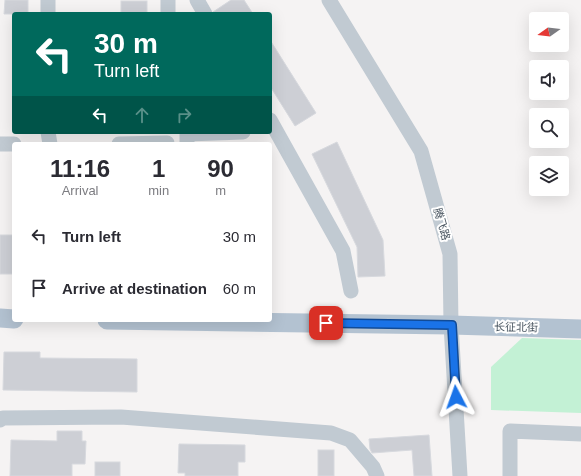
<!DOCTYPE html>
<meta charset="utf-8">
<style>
body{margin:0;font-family:Arial,"Noto Sans SC",sans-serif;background:#f2f2f3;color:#2b2b33;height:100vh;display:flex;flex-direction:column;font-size:15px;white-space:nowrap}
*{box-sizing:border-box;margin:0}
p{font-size:13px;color:#7c7c81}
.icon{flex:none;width:22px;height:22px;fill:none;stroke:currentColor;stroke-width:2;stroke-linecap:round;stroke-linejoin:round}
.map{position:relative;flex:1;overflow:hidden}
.details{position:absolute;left:12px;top:142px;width:260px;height:180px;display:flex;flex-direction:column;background:#fff;border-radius:4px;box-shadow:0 4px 16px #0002}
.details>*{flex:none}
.banner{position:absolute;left:12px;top:12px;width:260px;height:122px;border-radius:4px;box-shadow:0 4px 16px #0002;background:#00695c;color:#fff;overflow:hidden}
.needle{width:26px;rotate:256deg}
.tools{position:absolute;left:529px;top:12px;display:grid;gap:8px}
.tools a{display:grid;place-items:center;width:40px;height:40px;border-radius:4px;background:#fff;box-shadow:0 4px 16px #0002;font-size:20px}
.pin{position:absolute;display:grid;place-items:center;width:34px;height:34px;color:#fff;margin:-17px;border-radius:8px;box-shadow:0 2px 6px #0006}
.me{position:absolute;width:44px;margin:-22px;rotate:356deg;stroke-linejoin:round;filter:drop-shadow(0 0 3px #0008)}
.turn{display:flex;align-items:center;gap:14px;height:84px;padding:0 16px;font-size:18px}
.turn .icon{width:52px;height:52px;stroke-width:2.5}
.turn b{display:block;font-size:28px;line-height:34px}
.lanes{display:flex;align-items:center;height:38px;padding:0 16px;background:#0003;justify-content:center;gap:20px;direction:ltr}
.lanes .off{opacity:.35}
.eta{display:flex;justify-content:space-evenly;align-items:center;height:68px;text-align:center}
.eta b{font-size:24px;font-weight:800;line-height:28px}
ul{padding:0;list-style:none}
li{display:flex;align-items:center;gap:12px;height:52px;padding:0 16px}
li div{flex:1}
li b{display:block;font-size:15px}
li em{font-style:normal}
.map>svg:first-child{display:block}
.green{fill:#c3f1d5}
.building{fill:#cdcfd5;stroke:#d7d9de}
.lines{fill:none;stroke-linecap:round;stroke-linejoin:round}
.minor{stroke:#c1cad2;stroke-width:15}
.major{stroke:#b3c2d1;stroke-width:19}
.route-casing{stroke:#114b97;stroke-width:10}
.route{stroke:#1a73e8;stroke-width:7}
.labels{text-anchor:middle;stroke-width:4;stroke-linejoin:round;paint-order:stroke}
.street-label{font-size:11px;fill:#4a5661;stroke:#fff}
</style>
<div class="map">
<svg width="581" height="476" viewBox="0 0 581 476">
<rect width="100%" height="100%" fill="#f5f3f3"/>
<path class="green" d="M522 338 581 340V413L491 410V367Z"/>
<g class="building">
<path d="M5 0H28V14H4Z"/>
<path d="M231 0H244L253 14H214L213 12Z"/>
<rect x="121" y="1" width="26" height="13"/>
<path d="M270 40 316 113 295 126 270 86Z"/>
<path d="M337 142 383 240 385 276 358 277 357 247 312 154Z"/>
<rect x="0" y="235" width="14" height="39"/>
<path d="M4 352H40V358L137 359V392L3 390Z"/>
<path d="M57 431H82V441H86L85 464H72V476H10L11 440 57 441Z"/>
<path d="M429 435 432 476H414L412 450 372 453 370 449 369 439Z"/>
<path d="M179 444 245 445V462H238V476H185V473H178Z"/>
<rect x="318" y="450" width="16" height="26"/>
<rect x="95" y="462" width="25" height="14"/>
</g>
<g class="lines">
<g class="minor">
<path d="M197 0 205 14"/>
<path d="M329 0 421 151 450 254 451 325 460 476"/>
<path d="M48 14V0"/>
<path d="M168 14V0"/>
<path d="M270 120 343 251 351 291"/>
<path d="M48 132 50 144"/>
<path d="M0 144H14"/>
<path d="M119 144 167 143"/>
<path d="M187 144V134L243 132"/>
<path d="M0 420 3 418 121 417 331 433 350 440 373 467 377 476"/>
<path d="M510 476V431L581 434"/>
</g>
<g class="major">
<path d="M0 318 14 319"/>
<path d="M107 320 451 325 581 329"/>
</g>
</g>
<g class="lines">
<defs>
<path id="route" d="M326 323 452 325 456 397"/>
</defs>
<use href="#route" class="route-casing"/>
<use href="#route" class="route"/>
</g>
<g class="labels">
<g class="street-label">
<text transform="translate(442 224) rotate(74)" y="4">腾飞路</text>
<text transform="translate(516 327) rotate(1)" y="4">长征北街</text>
</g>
</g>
</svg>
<div class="tools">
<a><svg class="needle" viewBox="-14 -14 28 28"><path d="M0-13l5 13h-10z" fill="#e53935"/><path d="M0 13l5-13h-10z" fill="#7c7c81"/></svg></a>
<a><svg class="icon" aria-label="sound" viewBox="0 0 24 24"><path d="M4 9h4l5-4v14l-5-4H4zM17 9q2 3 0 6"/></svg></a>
<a><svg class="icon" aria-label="search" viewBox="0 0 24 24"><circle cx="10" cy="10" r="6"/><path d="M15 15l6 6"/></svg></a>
<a><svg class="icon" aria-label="layers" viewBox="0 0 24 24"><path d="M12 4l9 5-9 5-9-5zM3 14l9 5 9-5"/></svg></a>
</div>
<div class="pin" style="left:326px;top:323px;background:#d93025"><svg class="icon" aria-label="arrive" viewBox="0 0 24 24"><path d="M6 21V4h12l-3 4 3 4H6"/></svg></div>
<svg class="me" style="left:456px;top:397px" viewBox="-20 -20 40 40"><path d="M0-17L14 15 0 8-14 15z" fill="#1a73e8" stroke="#fff" stroke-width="4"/></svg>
<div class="banner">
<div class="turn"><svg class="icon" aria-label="left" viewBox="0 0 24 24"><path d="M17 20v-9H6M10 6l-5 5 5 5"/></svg><div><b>30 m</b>Turn left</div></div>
<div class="lanes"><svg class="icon" aria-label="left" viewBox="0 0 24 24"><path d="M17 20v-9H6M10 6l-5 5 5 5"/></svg><svg class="icon off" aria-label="ahead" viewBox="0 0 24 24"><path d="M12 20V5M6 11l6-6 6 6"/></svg><svg class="icon off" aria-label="right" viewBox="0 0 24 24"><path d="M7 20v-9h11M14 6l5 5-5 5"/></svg></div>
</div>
<section class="details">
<div class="eta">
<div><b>11:16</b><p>Arrival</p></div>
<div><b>1</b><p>min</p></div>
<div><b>90</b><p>m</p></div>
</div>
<ul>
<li><svg class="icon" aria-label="left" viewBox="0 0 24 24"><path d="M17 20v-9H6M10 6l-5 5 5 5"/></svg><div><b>Turn left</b></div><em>30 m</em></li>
<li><svg class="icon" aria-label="arrive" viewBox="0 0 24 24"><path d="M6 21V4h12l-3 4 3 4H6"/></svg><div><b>Arrive at destination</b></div><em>60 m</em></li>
</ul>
</section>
</div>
